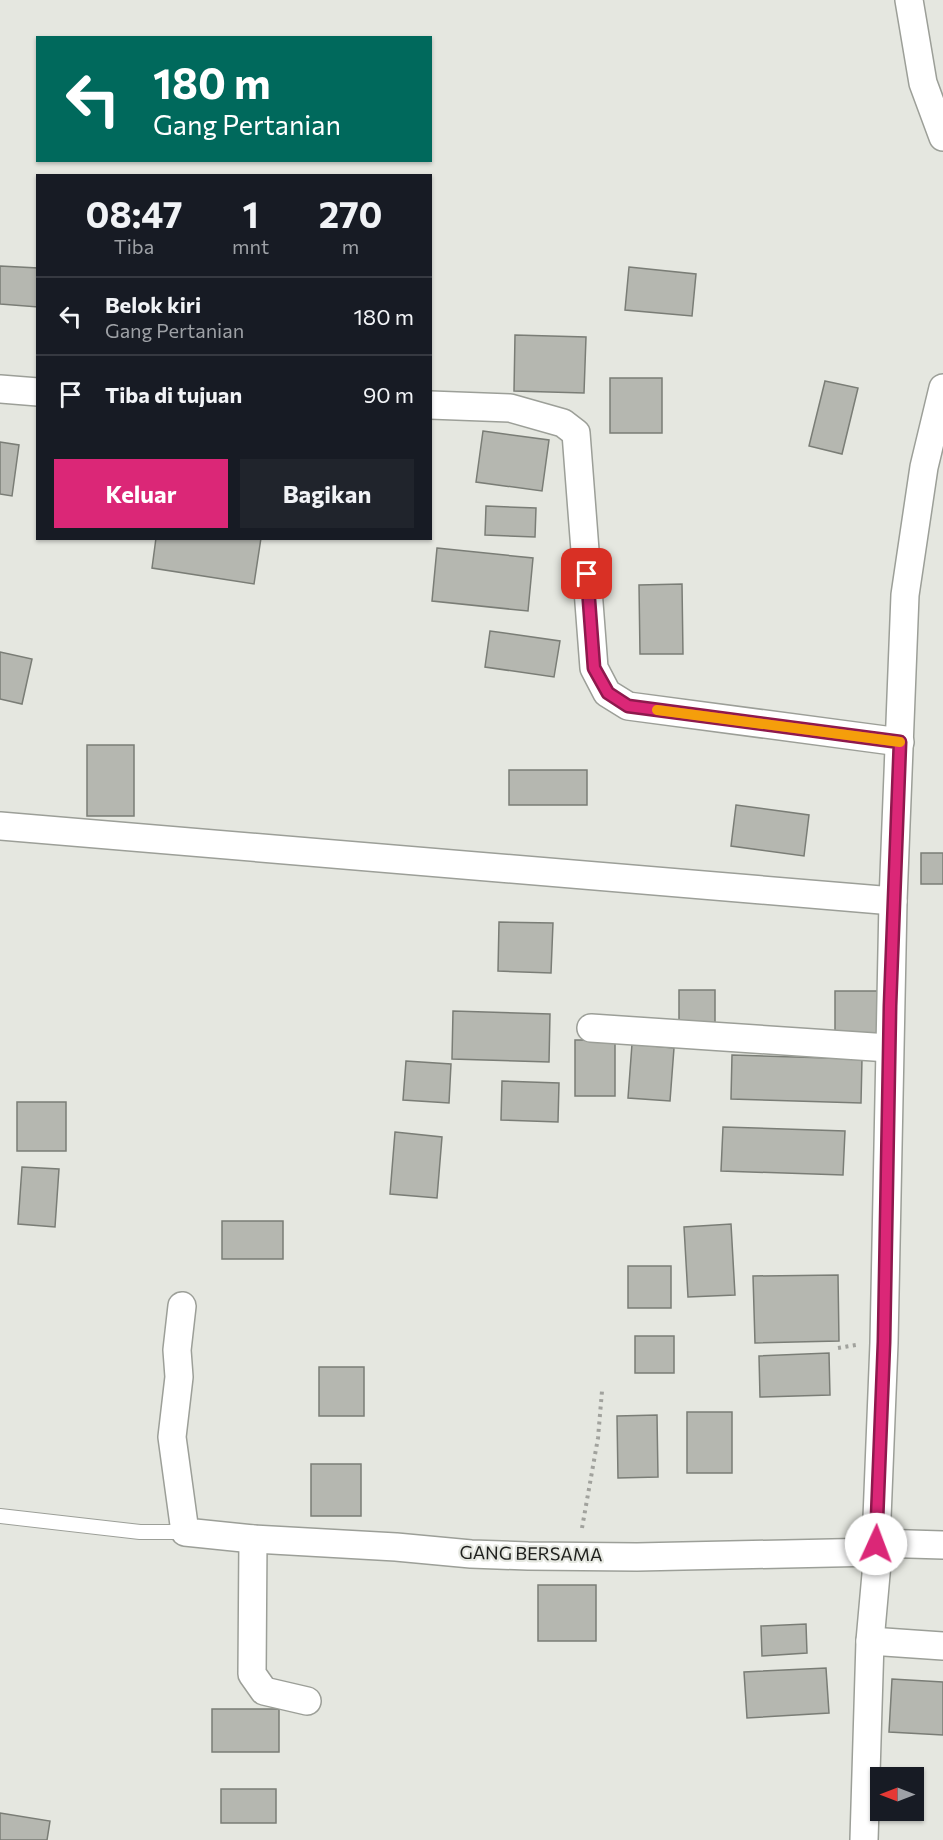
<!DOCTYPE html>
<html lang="id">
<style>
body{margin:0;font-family:Commissioner,sans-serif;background:#20242c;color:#f1f3f6;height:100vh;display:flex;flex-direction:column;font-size:22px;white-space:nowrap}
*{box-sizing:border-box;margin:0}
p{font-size:20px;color:#9ea1a6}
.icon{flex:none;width:33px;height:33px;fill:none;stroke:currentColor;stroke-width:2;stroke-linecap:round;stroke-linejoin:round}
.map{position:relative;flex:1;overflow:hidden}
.details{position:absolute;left:36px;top:174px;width:396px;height:366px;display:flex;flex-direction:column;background:#171b24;border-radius:0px;box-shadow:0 2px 4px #0004}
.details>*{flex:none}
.banner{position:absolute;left:36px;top:36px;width:396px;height:126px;border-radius:0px;box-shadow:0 2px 4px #0004;background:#00695c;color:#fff;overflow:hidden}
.needle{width:39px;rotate:270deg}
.buttons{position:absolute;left:870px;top:1767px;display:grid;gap:12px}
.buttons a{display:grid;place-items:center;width:54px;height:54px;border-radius:0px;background:#171b24;box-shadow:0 2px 4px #0004;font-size:30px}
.pin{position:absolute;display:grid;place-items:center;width:51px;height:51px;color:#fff;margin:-26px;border-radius:12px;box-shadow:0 3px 9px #0006}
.me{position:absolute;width:66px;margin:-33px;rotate:2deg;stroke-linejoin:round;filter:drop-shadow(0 0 4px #0008)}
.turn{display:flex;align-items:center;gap:21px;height:126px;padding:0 18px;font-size:27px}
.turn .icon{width:78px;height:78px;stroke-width:2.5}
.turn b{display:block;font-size:42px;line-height:51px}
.eta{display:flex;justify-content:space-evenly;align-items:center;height:102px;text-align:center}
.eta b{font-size:36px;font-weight:700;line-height:42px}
.cta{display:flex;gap:12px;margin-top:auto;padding:12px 18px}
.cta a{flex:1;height:69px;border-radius:0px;background:#db2777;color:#fff;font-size:24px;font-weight:700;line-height:69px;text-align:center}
.cta a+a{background:#20242c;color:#f1f3f6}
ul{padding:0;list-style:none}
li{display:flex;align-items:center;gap:18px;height:78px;padding:0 18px;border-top:2px solid #363941}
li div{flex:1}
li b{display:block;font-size:22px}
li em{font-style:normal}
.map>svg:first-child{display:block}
.building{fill:#b5b7b0;stroke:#7a7d76;stroke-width:1.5}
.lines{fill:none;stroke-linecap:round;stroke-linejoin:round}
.lane-casing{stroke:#9c9f98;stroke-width:16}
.street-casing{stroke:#9c9f98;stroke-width:30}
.path{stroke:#a1a29d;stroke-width:4;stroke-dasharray:3 4.5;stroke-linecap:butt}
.lane{stroke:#fff;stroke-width:14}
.street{stroke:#fff;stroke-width:27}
.route-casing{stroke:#8e194d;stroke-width:15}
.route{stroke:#db2777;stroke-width:10}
.slow{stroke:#f59e0b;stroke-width:10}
.labels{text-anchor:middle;stroke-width:4.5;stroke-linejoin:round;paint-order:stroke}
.street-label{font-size:18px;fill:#1e1f1d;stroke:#e5e7e0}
</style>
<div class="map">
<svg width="943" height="1840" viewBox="0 0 943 1840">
<rect width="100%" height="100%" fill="#e5e7e0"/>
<g class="building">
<path d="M0 266 38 268V307L0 304Z"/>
<path d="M629 267 696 274 692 316 625 310Z"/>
<path d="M515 335 586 337 584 393 514 391Z"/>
<rect x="610" y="378" width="52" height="55"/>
<path d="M825 381 858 388 842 454 809 446Z"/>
<path d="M483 431 549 440 542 491 476 482Z"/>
<path d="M0 442 19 445 12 496 0 494Z"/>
<path d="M486 506 536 508 535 537 485 535Z"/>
<path d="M156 538H261L254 584 152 568Z"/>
<path d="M437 548 533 558 528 611 432 601Z"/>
<path d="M682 584 683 654H640L639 585Z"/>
<path d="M490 631 560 641 554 677 485 667Z"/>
<path d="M0 652 32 659 22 704 0 699Z"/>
<rect x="87" y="745" width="47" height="71"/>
<rect x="509" y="770" width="78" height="35"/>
<path d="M736 805 809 815 804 856 731 846Z"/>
<rect x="921" y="853" width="22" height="31"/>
<path d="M499 922 553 923 551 973 498 971Z"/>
<rect x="679" y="990" width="36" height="35"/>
<rect x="835" y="991" width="45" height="43"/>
<path d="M453 1011 550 1014 549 1062 452 1059Z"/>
<rect x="575" y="1040" width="40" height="56"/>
<path d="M632 1044 674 1048 670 1101 628 1098Z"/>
<path d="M732 1055 862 1059 861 1103 731 1099Z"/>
<path d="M406 1061 451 1064 449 1103 403 1100Z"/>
<path d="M502 1081 559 1083 558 1122 501 1120Z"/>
<rect x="17" y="1102" width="49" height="49"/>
<path d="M723 1127 845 1131 843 1175 721 1171Z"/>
<path d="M395 1132 442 1137 437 1198 390 1194Z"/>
<path d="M22 1167 59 1169 55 1227 18 1224Z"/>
<rect x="222" y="1221" width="61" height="38"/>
<path d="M731 1224 735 1295 688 1297 684 1227Z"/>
<rect x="628" y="1266" width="43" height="42"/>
<path d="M838 1275 839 1341 755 1343 753 1276Z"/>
<rect x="635" y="1336" width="39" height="37"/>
<path d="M829 1353 830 1395 760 1397 759 1356Z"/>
<rect x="319" y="1367" width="45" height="49"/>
<rect x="687" y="1412" width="45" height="61"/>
<path d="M657 1415 658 1477 618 1478 617 1416Z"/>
<rect x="311" y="1464" width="50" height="52"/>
<rect x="538" y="1585" width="58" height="56"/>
<path d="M806 1624 807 1653 762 1656 761 1626Z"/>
<path d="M826 1668 829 1713 747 1718 744 1672Z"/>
<path d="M892 1679 943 1682V1735L889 1732Z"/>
<rect x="212" y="1709" width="67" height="43"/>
<rect x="221" y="1789" width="55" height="34"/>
<path d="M0 1813 50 1821 47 1840H0Z"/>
</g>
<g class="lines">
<defs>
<path id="lane" d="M0 1516 140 1532H185"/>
<g id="street">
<path d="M909 0 923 83 943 137"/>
<path d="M0 389 38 392"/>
<path d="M430 405 510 408 563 423 576 433 594 668 607 693 628 706 900 742"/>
<path d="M0 826 893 901"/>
<path d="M591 1028 889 1048"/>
<path d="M182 1306 177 1350 179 1377 172 1437 185 1532 253 1539 396 1547 471 1554 528 1556 637 1557 878 1552"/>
<path d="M253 1539 252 1674 264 1691 307 1701"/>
<path d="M876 1543 943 1545"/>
<path d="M870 1641 943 1646"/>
<path d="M864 1840 870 1641 878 1552 876 1543 884 1343 893 901 905 595 924 467 943 388"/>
</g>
</defs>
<use href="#lane" class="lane-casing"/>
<use href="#street" class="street-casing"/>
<g class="path">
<path d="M838 1348 856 1345"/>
<path d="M582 1528 598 1438 602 1391"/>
</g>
<use href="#lane" class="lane"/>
<use href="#street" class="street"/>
</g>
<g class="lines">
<defs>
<path id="route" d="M587 574 594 668 608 693 628 706 900 742 890 1006 884 1342 876 1544"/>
</defs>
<use href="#route" class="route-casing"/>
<use href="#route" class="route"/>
<path class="slow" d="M657 710 900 742"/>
</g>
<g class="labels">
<g class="street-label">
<text transform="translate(531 1554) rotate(1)" y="6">GANG BERSAMA</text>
</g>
</g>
</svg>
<div class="buttons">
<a><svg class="needle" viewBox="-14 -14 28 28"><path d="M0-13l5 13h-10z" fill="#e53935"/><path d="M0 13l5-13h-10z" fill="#9ea1a6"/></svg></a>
</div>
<div class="pin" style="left:587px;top:574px;background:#d93025"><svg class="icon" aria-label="arrive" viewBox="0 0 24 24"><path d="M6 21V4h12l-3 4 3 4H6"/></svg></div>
<svg class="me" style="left:876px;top:1544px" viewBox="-20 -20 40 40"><circle r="19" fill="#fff"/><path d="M0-13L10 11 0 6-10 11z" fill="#db2777"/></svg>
<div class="banner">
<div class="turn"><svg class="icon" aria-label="left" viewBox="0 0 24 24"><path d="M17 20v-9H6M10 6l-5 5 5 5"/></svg><div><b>180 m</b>Gang Pertanian</div></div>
</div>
<section class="details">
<div class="eta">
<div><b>08:47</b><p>Tiba</p></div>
<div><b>1</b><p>mnt</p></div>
<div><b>270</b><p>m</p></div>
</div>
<ul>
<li><svg class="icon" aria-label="left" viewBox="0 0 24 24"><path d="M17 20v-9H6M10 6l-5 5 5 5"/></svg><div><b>Belok kiri</b><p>Gang Pertanian</p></div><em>180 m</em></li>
<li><svg class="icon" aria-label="arrive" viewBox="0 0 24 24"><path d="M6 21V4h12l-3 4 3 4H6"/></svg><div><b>Tiba di tujuan</b></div><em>90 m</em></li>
</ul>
<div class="cta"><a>Keluar</a><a>Bagikan</a></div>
</section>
</div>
